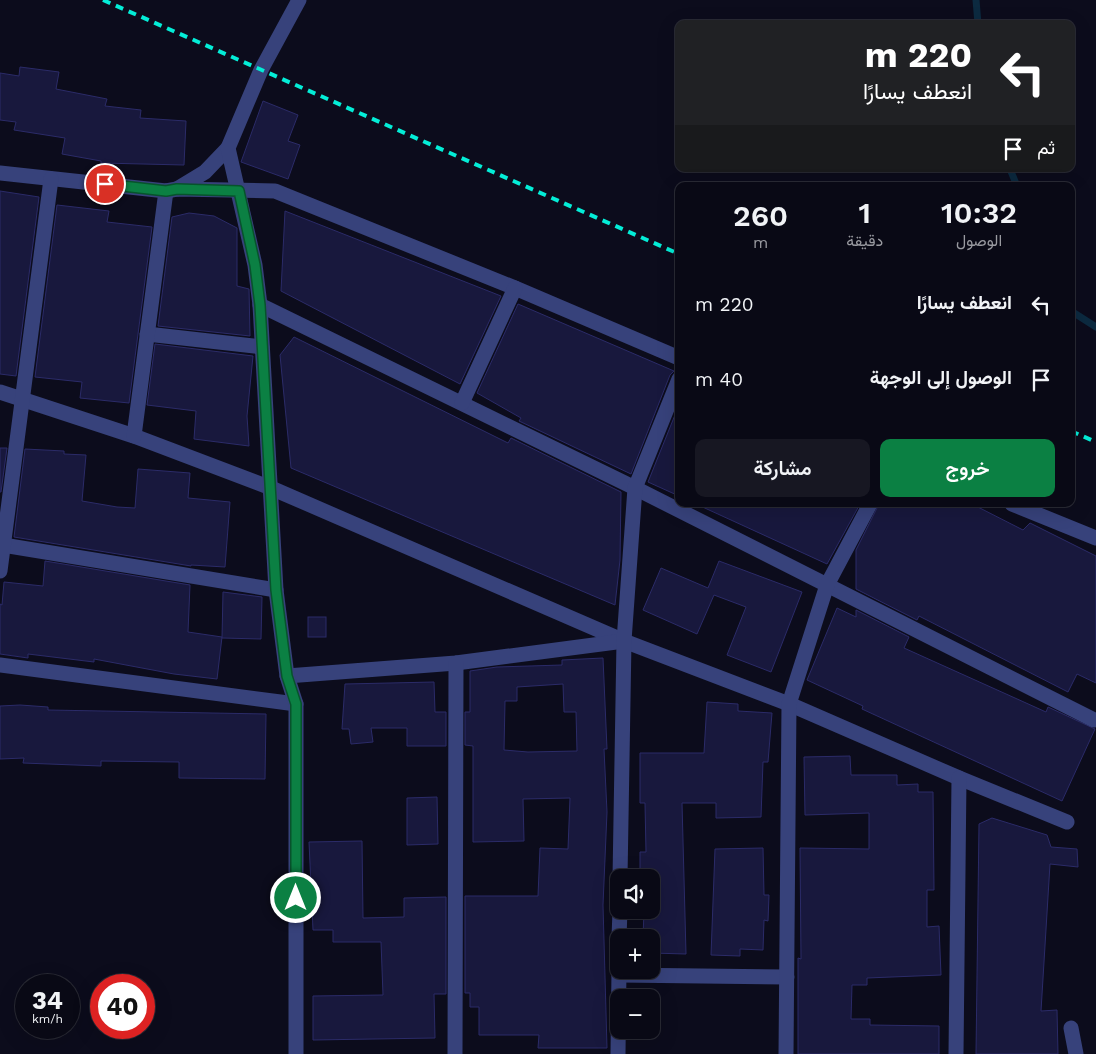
<!DOCTYPE html>
<html lang="ar">
<meta charset="utf-8">
<style>
body{margin:0;font-family:"Work Sans",Vazirmatn,sans-serif;background:#171722;color:#f1f3f6;direction:rtl;height:100vh;display:flex;flex-direction:column;font-size:19px;white-space:nowrap}
*{box-sizing:border-box;margin:0}
p{font-size:16px;color:#999aa0}
.icon{flex:none;width:28px;height:28px;fill:none;stroke:currentColor;stroke-width:2;stroke-linecap:round;stroke-linejoin:round}
.map{position:relative;flex:1;overflow:hidden;direction:ltr}
.panel{position:absolute;left:675px;top:182px;width:400px;height:325px;display:flex;flex-direction:column;background:#090915;border-radius:10px;box-shadow:0 5px 20px #0002,0 0 0 1px #292a34;direction:rtl}
.panel>*{flex:none}
.banner{position:absolute;left:675px;top:20px;width:400px;height:152px;border-radius:10px;box-shadow:0 5px 20px #0002,0 0 0 1px #292a34;direction:rtl;background:#202124;color:#fff;overflow:hidden}
.buttons{position:absolute;left:610px;top:869px;display:grid;gap:10px}
.buttons a{display:grid;place-items:center;width:50px;height:50px;border-radius:10px;background:#090915;box-shadow:0 5px 20px #0002,0 0 0 1px #292a34;font-size:25px}
.speed{position:absolute;left:15px;top:974px;display:flex;gap:10px;font-size:25px;font-weight:700;text-align:center}
.speed>*{display:grid;place-content:center;width:65px;height:65px;border-radius:50%;background:#090915;box-shadow:0 5px 20px #0002,0 0 0 1px #292a34;line-height:1}
.speed small{font-size:12px;font-weight:400}
.speed .limit{border:8px solid #d22;background:#fff;color:#111}
.pin{position:absolute;display:grid;place-items:center;width:42px;height:42px;color:#fff;margin:-21px;border:2px solid #fff;border-radius:50%;box-shadow:0 1px 5px #0007}
.me{position:absolute;width:55px;margin:-28px;rotate:0deg;stroke-linejoin:round;filter:drop-shadow(0 0 4px #0008)}
.turn{display:flex;align-items:center;gap:18px;height:105px;padding:0 20px;font-size:22px}
.turn .icon{width:65px;height:65px;stroke-width:2.5}
.turn b{display:block;font-size:35px;line-height:42px}
.then{display:flex;align-items:center;height:48px;padding:0 20px;background:#0003;gap:10px;font-size:19px}
.eta{display:flex;justify-content:space-evenly;align-items:center;height:85px;text-align:center}
.eta b{font-size:30px;font-weight:600;line-height:35px}
.action{display:flex;gap:10px;margin-top:auto;padding:10px 20px}
.action a{flex:1;height:58px;border-radius:10px;background:#0b8043;color:#fff;font-size:20px;font-weight:600;line-height:58px;text-align:center}
.action a+a{background:#171722;color:#f1f3f6}
ul{padding:0;list-style:none}
li{display:flex;align-items:center;gap:15px;height:75px;padding:0 20px}
li div{flex:1}
li b{display:block;font-size:19px}
li em{font-style:normal}
.map>svg:first-child{display:block}
.lines{fill:none;stroke-linecap:round;stroke-linejoin:round}
.stream{stroke:#0c2a40;stroke-width:7}
.building{fill:#18183d;stroke:#2b2b68;fill-rule:evenodd}
.minor{stroke:#37427b;stroke-width:15}
.rail{stroke:#04edd7;stroke-width:4;stroke-dasharray:8 6;stroke-linecap:butt}
.route-casing{stroke:#07532c;stroke-width:12}
.route{stroke:#0b8043;stroke-width:9}
</style>
<div class="map">
<svg width="1096" height="1054" viewBox="0 0 1096 1054">
<rect width="100%" height="100%" fill="#0c0c1c"/>
<g class="lines">
<g class="stream">
<path d="M976 0 978 24"/>
<path d="M1010 169 1017 186"/>
<path d="M1071 311 1096 327"/>
</g>
</g>
<g class="building">
<path d="M20 67 59 72 56 89 107 99 105 106 141 110 140 118 186 121 184 165 101 163V161L62 154 65 138 14 130 16 122 0 120V73L19 76Z"/>
<path d="M263 101 298 115 288 141 300 145 288 179 241 162Z"/>
<path d="M0 191 39 197 16 376 0 374Z"/>
<path d="M57 205 109 211 107 222 152 227 129 403 80 398 82 382 35 377Z"/>
<path d="M285 211 501 296 460 384 281 291Z"/>
<path d="M189 213 214 216 237 228V286L249 289 250 336 158 326 172 217Z"/>
<path d="M518 304 674 371 670 375 631 474 519 421 521 418 477 393Z"/>
<path d="M294 337 508 443 511 438 621 492 620 560 615 605 291 468 280 355Z"/>
<path d="M155 344 253 356 247 416 249 446 194 439 196 411 147 405Z"/>
<path d="M679 405V496L648 482Z"/>
<path d="M0 448H7L1 492H0Z"/>
<path d="M25 449 64 451V454L86 455 82 501 117 507 135 508 138 469 190 473 188 498 230 502 225 567 191 565V566L14 537Z"/>
<path d="M696 504H860L827 564Z"/>
<path d="M879 504H972L1023 530 1030 523 1096 556V683L1077 674 1068 692 919 616 917 620 856 589V550Z"/>
<path d="M45 561 190 585 188 632 222 637 217 679 174 674 94 659V662L28 654V658L0 654V604L2 605 4 582 43 586Z"/>
<path d="M719 561 802 592 771 672 727 655 746 607 714 595 697 634 643 610 661 568 708 588Z"/>
<path d="M223 592 262 597 261 639 222 638Z"/>
<path d="M837 608 856 617V610L909 637 904 648 1046 712 1048 707 1095 729 1062 801 862 709 863 706 807 680Z"/>
<rect x="308" y="617" width="18" height="20"/>
<path d="M603 658 607 749H604L607 812 603 905 607 1048H538L539 1035H479V1007H470V993H465V896H538L540 848 568 849 570 798 523 799 524 841 473 842V746L465 745V712H470V671L497 667 562 665V660ZM563 684 564 712H576L577 751 528 752 504 750 505 701H517V687Z"/>
<path d="M434 682 435 712H446V746H407V728H371L373 742 351 744 349 729H342L345 684Z"/>
<path d="M707 702 738 704V711L772 713 768 762H763L761 817 716 818V803H682L686 954 651 953V938H643L644 910H651V878H640V852H646L645 803H640V753H704Z"/>
<path d="M20 705 48 707V710L266 714 265 779 179 778V762L101 761V766L23 763 24 758 0 759V706Z"/>
<path d="M850 756 851 775H897V785L918 784V792H933L934 890H927V927L939 926 941 975 867 978V985H852L851 1019H870V1025L939 1026V1054H798V958L801 959 800 848 869 849V813L805 815 804 757Z"/>
<path d="M437 797 438 844 407 845V798Z"/>
<path d="M992 818 1047 835 1051 847 1077 849 1078 867 1050 864 1041 1011 1057 1010 1058 1054H976L979 824Z"/>
<path d="M362 841 363 918 404 917V898L446 897V994H434L435 1038 313 1040V996L383 995 381 942H333V930H313L309 842Z"/>
<path d="M763 848 764 895H769L768 921 764 920 763 950 740 949V956L711 955 715 849Z"/>
</g>
<g class="lines">
<g class="minor">
<path d="M0 173 166 191 177 189 275 191 515 288 679 358"/>
<path d="M177 189 205 172 228 148"/>
<path d="M260 305 635 488 1094 720"/>
<path d="M147 334 262 347"/>
<path d="M0 392 134 436 271 488 624 641 789 704 959 778 1067 822"/>
<path d="M462 403 515 288"/>
<path d="M134 436 166 191"/>
<path d="M1012 504 1096 538"/>
<path d="M3 545 276 590"/>
<path d="M0 571 51 179"/>
<path d="M0 665 296 704"/>
<path d="M287 676 456 663 624 641"/>
<path d="M620 878 624 641 635 488 679 379"/>
<path d="M619 938 620 910"/>
<path d="M619 975 787 977"/>
<path d="M1071 1028 1076 1054"/>
<path d="M296 1054V704L287 676 276 590 260 305 255 265 228 148 261 70 299 0"/>
<path d="M455 1054 456 663"/>
<path d="M618 1054 619 970"/>
<path d="M786 1054 789 704 827 585 870 504"/>
<path d="M956 1054 959 778"/>
</g>
<g class="rail">
<path d="M103 0 679 254"/>
<path d="M1071 431 1096 442"/>
</g>
</g>
<g class="lines">
<defs>
<path id="route" d="M105 184 166 191 177 189 239 191 255 265 260 305 276 590 287 676 296 704V898"/>
</defs>
<use href="#route" class="route-casing"/>
<use href="#route" class="route"/>
</g>
</svg>
<div class="buttons">
<a><svg class="icon" aria-label="sound" viewBox="0 0 24 24"><path d="M4 9h4l5-4v14l-5-4H4zM17 9q2 3 0 6"/></svg></a>
<a>+</a>
<a>−</a>
</div>
<div class="speed"><div>34<small>km/h</small></div><div class="limit">40</div></div>
<div class="pin" style="left:105px;top:184px;background:#d93025"><svg class="icon" aria-label="arrive" viewBox="0 0 24 24"><path d="M6 21V4h12l-3 4 3 4H6"/></svg></div>
<svg class="me" style="left:296px;top:898px" viewBox="-20 -20 40 40"><circle r="17" fill="#0b8043" stroke="#fff" stroke-width="3"/><path d="M0-11L8 9 0 5-8 9z" fill="#fff"/></svg>
<div class="banner">
<div class="turn"><svg class="icon" aria-label="left" viewBox="0 0 24 24"><path d="M17 20v-9H6M10 6l-5 5 5 5"/></svg><div><b>220 m</b>انعطف يسارًا</div></div>
<div class="then">ثم<svg class="icon" aria-label="arrive" viewBox="0 0 24 24"><path d="M6 21V4h12l-3 4 3 4H6"/></svg></div>
</div>
<section class="panel">
<div class="eta">
<div><b>10:32</b><p>الوصول</p></div>
<div><b>1</b><p>دقيقة</p></div>
<div><b>260</b><p>m</p></div>
</div>
<ul>
<li><svg class="icon" aria-label="left" viewBox="0 0 24 24"><path d="M17 20v-9H6M10 6l-5 5 5 5"/></svg><div><b>انعطف يسارًا</b></div><em>220 m</em></li>
<li><svg class="icon" aria-label="arrive" viewBox="0 0 24 24"><path d="M6 21V4h12l-3 4 3 4H6"/></svg><div><b>الوصول إلى الوجهة</b></div><em>40 m</em></li>
</ul>
<div class="action"><a>خروج</a><a>مشاركة</a></div>
</section>
</div>
